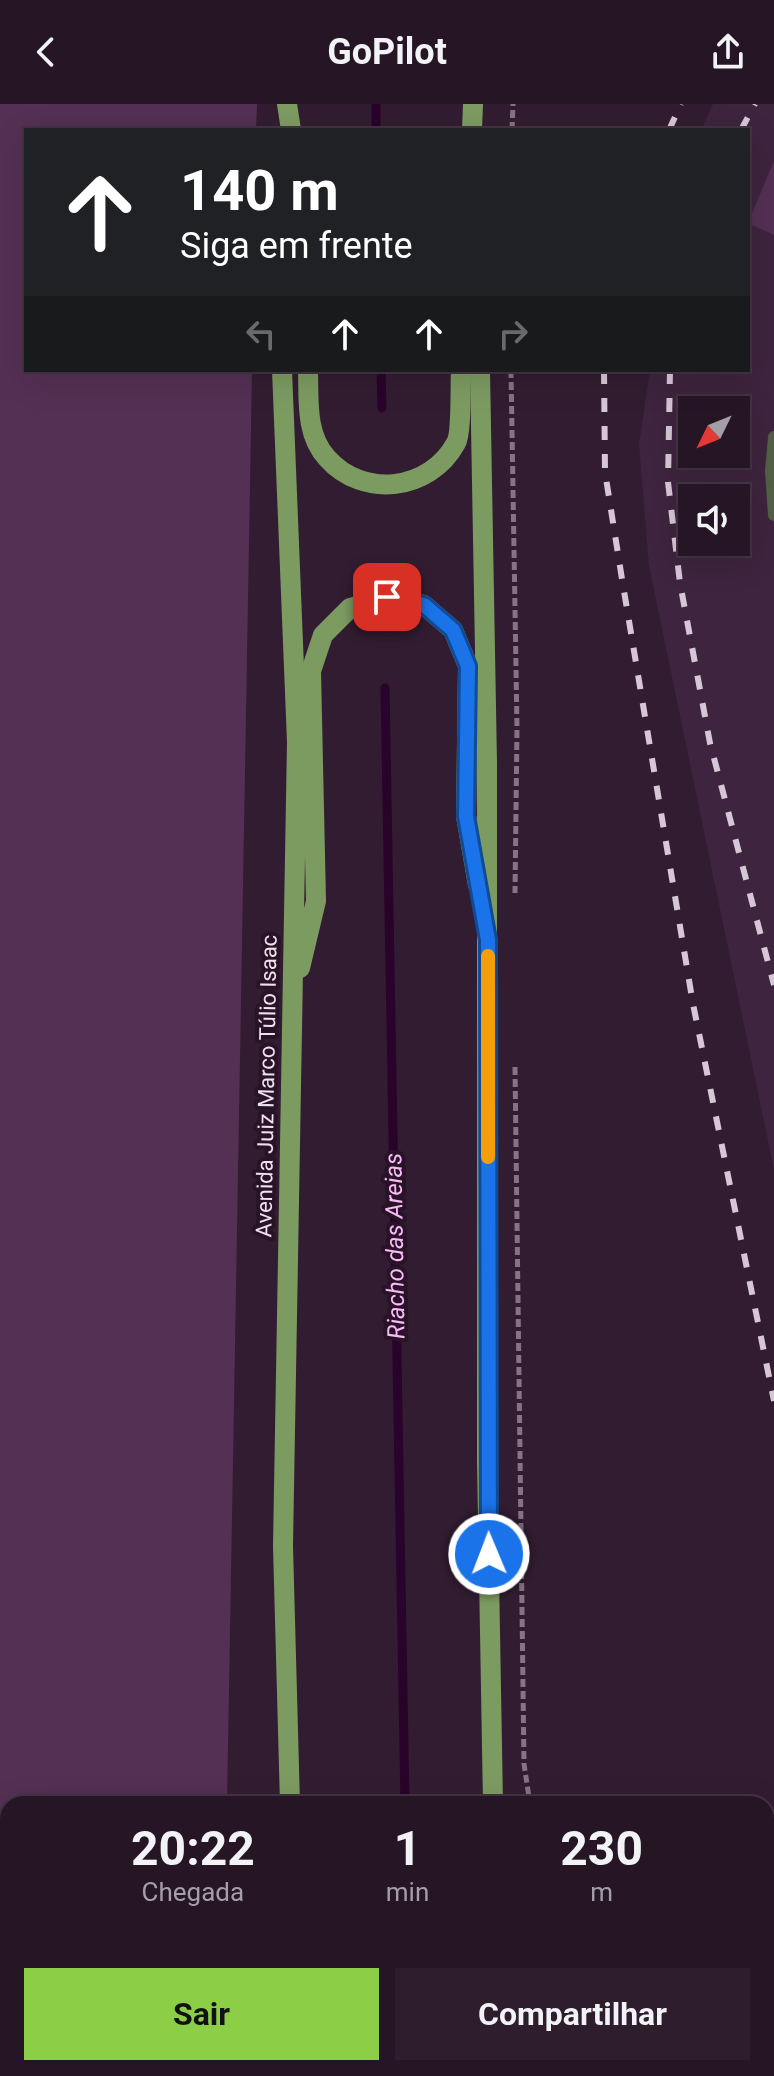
<!DOCTYPE html>
<html lang="pt">
<meta charset="utf-8">
<style>
body{margin:0;font-family:Roboto,sans-serif;background:#2e1e2d;color:#f1f3f6;height:100vh;display:flex;flex-direction:column;font-size:30px;white-space:nowrap}
*{box-sizing:border-box;margin:0}
p{font-size:26px;color:#a49fa7}
.icon{flex:none;width:44px;height:44px;fill:none;stroke:currentColor;stroke-width:2;stroke-linecap:round;stroke-linejoin:round}
.map{position:relative;flex:1;overflow:hidden}
.sheet{position:absolute;left:0px;top:1692px;width:774px;height:280px;display:flex;flex-direction:column;background:#261525;border-radius:24px 24px 0 0;box-shadow:0 8px 32px #0002,0 0 0 2px #423442}
.sheet>*{flex:none}
.hud{position:absolute;left:24px;top:24px;width:726px;height:244px;border-radius:0px;box-shadow:0 8px 32px #0002,0 0 0 2px #423442;background:#202124;color:#fff;overflow:hidden}
.needle{width:52px;rotate:227deg}
.fabs{position:absolute;left:678px;top:292px;display:grid;gap:16px}
.fabs a{display:grid;place-items:center;width:72px;height:72px;border-radius:0px;background:#261525;box-shadow:0 8px 32px #0002,0 0 0 2px #423442;font-size:40px}
.pin{position:absolute;display:grid;place-items:center;width:68px;height:68px;color:#fff;margin:-34px;border-radius:16px;box-shadow:0 4px 12px #0006}
.me{position:absolute;width:88px;margin:-44px;rotate:359deg;stroke-linejoin:round;filter:drop-shadow(0 0 6px #0008)}
.turn{display:flex;align-items:center;gap:28px;height:168px;padding:0 24px;font-size:36px}
.turn .icon{width:104px;height:104px;stroke-width:2.5}
.turn b{display:block;font-size:56px;line-height:68px}
.lanes{display:flex;align-items:center;height:76px;padding:0 24px;background:#0003;justify-content:center;gap:40px;direction:ltr}
.lanes .off{opacity:.35}
.eta{display:flex;justify-content:space-evenly;align-items:center;height:136px;text-align:center}
.eta b{font-size:48px;font-weight:700;line-height:56px}
.action{display:flex;gap:16px;margin-top:auto;padding:16px 24px}
.action a{flex:1;height:92px;border-radius:0px;background:#8cce45;color:#111;font-size:32px;font-weight:700;line-height:92px;text-align:center}
.action a+a{background:#2e1e2d;color:#f1f3f6}
header{display:flex;justify-content:space-between;align-items:center;height:104px;padding:0 24px;background:#261525;font-size:36px;font-weight:700}
.map>svg:first-child{display:block}
.built{fill:#3e243e;fill-rule:evenodd}
.green{fill:#543054}
.lines{fill:none;stroke-linecap:round;stroke-linejoin:round}
.stream{stroke:#29032a;stroke-width:9}
.path{stroke:#867385;stroke-width:5;stroke-dasharray:8 4;stroke-linecap:butt}
.service{stroke:#516045;stroke-width:12}
.primary{stroke:#7c9b61;stroke-width:20}
.trunk{stroke:#84a666;stroke-width:22}
.rail{stroke:#d6c7d6;stroke-width:6;stroke-dasharray:14 14;stroke-linecap:butt}
.route-casing{stroke:#114b97;stroke-width:20}
.route{stroke:#1a73e8;stroke-width:14}
.slow{stroke:#f59e0b;stroke-width:14}
.labels{text-anchor:middle;stroke-width:8;stroke-linejoin:round;paint-order:stroke}
.street-label{font-size:22px;fill:#efe1ef;stroke:#281327}
.water-label{font-size:24px;font-style:italic;fill:#fabaf8;stroke:#281327}
</style>
<header><svg class="icon" aria-label="back" viewBox="0 0 24 24"><path d="M15 5l-7 7 7 7"/></svg>GoPilot<svg class="icon" aria-label="share" viewBox="0 0 24 24"><path d="M12 15V3M7 8l5-5 5 5M5 13v7h14v-7"/></svg></header>
<div class="map">
<svg width="774" height="1972" viewBox="0 0 774 1972">
<rect width="100%" height="100%" fill="#321c31"/>
<path class="built" d="M713 0H774V1066L649 462 639 340 650 266H748V26H701ZM692 306H736V350H692ZM692 394H736V438H692Z"/>
<g class="green">
<path d="M0 0H257L256 26H26V266H252L227 1700H8V1758L0 1752Z"/>
<path d="M774 57V131L748 119Z"/>
</g>
<g class="lines">
<g class="stream">
<path d="M376 0V26"/>
<path d="M381 266 382 304"/>
<path d="M385 584 405 1700"/>
<path d="M439 1964 442 1972"/>
</g>
<g class="path">
<path d="M512 26 513 0"/>
<path d="M511 266 517 624 515 789"/>
<path d="M515 963 524 1660 530 1700"/>
<path d="M583 1964 587 1972"/>
</g>
<path class="service" d="M774 333 771 367 774 411"/>
<g class="primary">
<path d="M287 0 291 26"/>
<path d="M472 26 473 0"/>
<path d="M282 266 297 638 283 1442 290 1700"/>
<path d="M308 266C309 295 305 330 327 354 363 395 430 387 456 339 462 329 460 281 461 266"/>
<path d="M480 266 487 659V1356L493 1700"/>
<path d="M300 864 316 797 311 567 323 531 350 504 387 493 424 501 453 526 468 562 466 712 478 781"/>
<path d="M0 1883 8 1884"/>
<path d="M333 1964 335 1972"/>
<path d="M546 1964 549 1972"/>
</g>
<g class="trunk">
<path d="M0 1941 8 1942"/>
<path d="M176 1964 208 1972"/>
</g>
<g class="rail">
<path d="M669 26 681 0"/>
<path d="M741 26 755 0"/>
<path d="M604 266 605 368 622 475 693 900 774 1297"/>
<path d="M670 266 668 378 680 479 710 639 774 881"/>
</g>
</g>
<g class="lines">
<defs>
<path id="route" d="M387 493 424 501 453 526 468 562 466 712 488 836 489 1450"/>
</defs>
<use href="#route" class="route-casing"/>
<use href="#route" class="route"/>
<path class="slow" d="M488 1053V852"/>
</g>
<g class="labels">
<g class="street-label">
<text transform="translate(266 982) rotate(-89)" y="8">Avenida Juiz Marco Túlio Isaac</text>
</g>
<g class="water-label">
<text transform="translate(395 1142) rotate(-91)" y="8">Riacho das Areias</text>
</g>
</g>
</svg>
<div class="fabs">
<a><svg class="needle" viewBox="-14 -14 28 28"><path d="M0-13l5 13h-10z" fill="#e53935"/><path d="M0 13l5-13h-10z" fill="#a49fa7"/></svg></a>
<a><svg class="icon" aria-label="sound" viewBox="0 0 24 24"><path d="M4 9h4l5-4v14l-5-4H4zM17 9q2 3 0 6"/></svg></a>
</div>
<div class="pin" style="left:387px;top:493px;background:#d93025"><svg class="icon" aria-label="arrive" viewBox="0 0 24 24"><path d="M6 21V4h12l-3 4 3 4H6"/></svg></div>
<svg class="me" style="left:489px;top:1450px" viewBox="-20 -20 40 40"><circle r="17" fill="#1a73e8" stroke="#fff" stroke-width="3"/><path d="M0-11L8 9 0 5-8 9z" fill="#fff"/></svg>
<div class="hud">
<div class="turn"><svg class="icon" aria-label="ahead" viewBox="0 0 24 24"><path d="M12 20V5M6 11l6-6 6 6"/></svg><div><b>140 m</b>Siga em frente</div></div>
<div class="lanes"><svg class="icon off" aria-label="left" viewBox="0 0 24 24"><path d="M17 20v-9H6M10 6l-5 5 5 5"/></svg><svg class="icon" aria-label="ahead" viewBox="0 0 24 24"><path d="M12 20V5M6 11l6-6 6 6"/></svg><svg class="icon" aria-label="ahead" viewBox="0 0 24 24"><path d="M12 20V5M6 11l6-6 6 6"/></svg><svg class="icon off" aria-label="right" viewBox="0 0 24 24"><path d="M7 20v-9h11M14 6l5 5-5 5"/></svg></div>
</div>
<section class="sheet">
<div class="eta">
<div><b>20:22</b><p>Chegada</p></div>
<div><b>1</b><p>min</p></div>
<div><b>230</b><p>m</p></div>
</div>
<div class="action"><a>Sair</a><a>Compartilhar</a></div>
</section>
</div>
